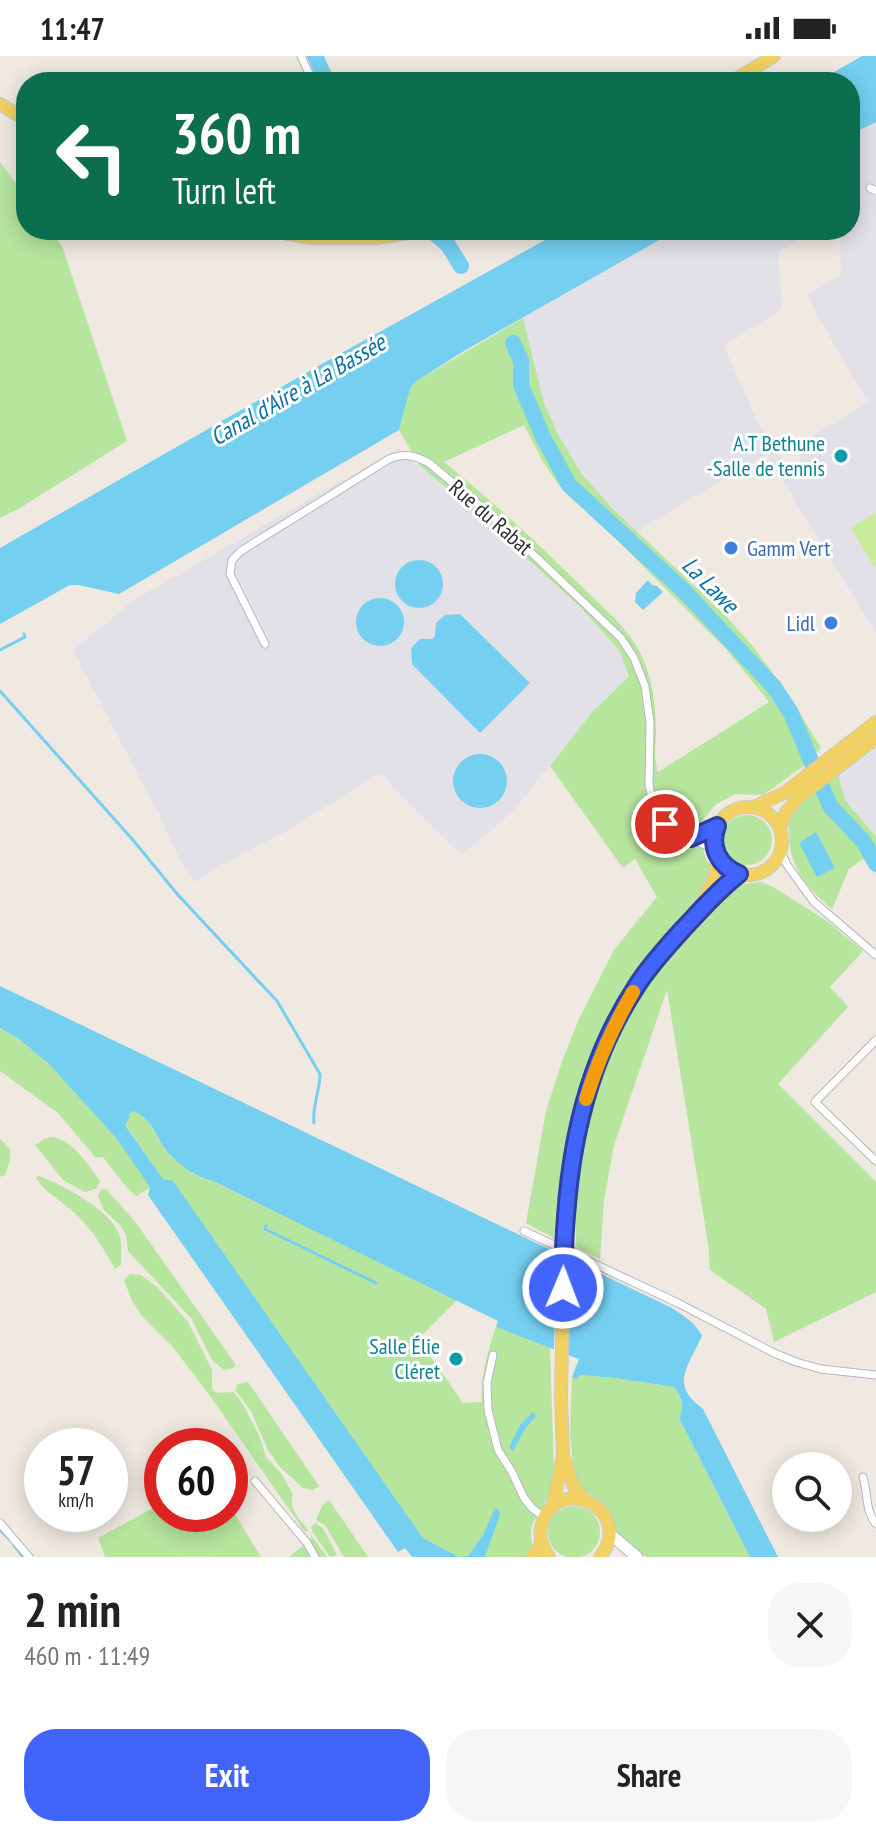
<!DOCTYPE html>
<meta charset="utf-8">
<style>
body{margin:0;font-family:"PT Sans Narrow",sans-serif;background:#f6f6f6;color:#222;height:100vh;display:flex;flex-direction:column;font-size:30px;white-space:nowrap}
*{box-sizing:border-box;margin:0}
p{font-size:26px;color:#767676}
.icon{flex:none;width:44px;height:44px;fill:none;stroke:currentColor;stroke-width:2;stroke-linecap:round;stroke-linejoin:round}
.map{position:relative;height:1501px;overflow:hidden}
.details{display:flex;flex-direction:column;background:#fff;flex:1}
.details>*{flex:none}
.guide{position:absolute;left:16px;top:16px;width:844px;height:168px;border-radius:32px;box-shadow:0 4px 20px #0003;background:#0b6e4f;color:#fff;overflow:hidden}
.buttons{position:absolute;left:772px;top:1396px;display:grid;gap:16px}
.buttons a{display:grid;place-items:center;width:80px;height:80px;border-radius:50%;background:#fff;box-shadow:0 4px 20px #0003;font-size:40px}
.speed{position:absolute;left:24px;top:1372px;display:flex;gap:16px;font-size:40px;font-weight:700;text-align:center}
.speed>*{display:grid;place-content:center;width:104px;height:104px;border-radius:50%;background:#fff;box-shadow:0 4px 20px #0003;line-height:1}
.speed small{font-size:20px;font-weight:400}
.speed .limit{border:12px solid #d22;background:#fff;color:#111}
.pin{position:absolute;display:grid;place-items:center;width:68px;height:68px;color:#fff;margin:-34px;border:4px solid #fff;border-radius:50%;box-shadow:0 2px 8px #0007}
.me{position:absolute;width:88px;margin:-44px;rotate:1deg;stroke-linejoin:round;filter:drop-shadow(0 0 6px #0008)}
.turn{display:flex;align-items:center;gap:28px;height:168px;padding:0 24px;font-size:36px}
.turn .icon{width:104px;height:104px;stroke-width:2.5}
.turn b{display:block;font-size:56px;line-height:68px}
.round{display:grid;place-items:center;flex:none;width:84px;height:84px;border-radius:32px;background:#f6f6f6}
.headline{display:flex;align-items:center;justify-content:space-between;height:136px;padding:0 24px}
h1{font-size:48px;font-weight:700;line-height:60px}
.button{display:flex;gap:16px;margin-top:auto;padding:16px 24px}
.button a{flex:1;height:92px;border-radius:32px;background:#4264fb;color:#fff;font-size:32px;font-weight:700;line-height:92px;text-align:center}
.button a+a{background:#f6f6f6;color:#222}
.status{display:flex;justify-content:space-between;align-items:center;height:56px;padding:0 40px;background:#fff;direction:ltr}
.status svg{height:22px;fill:currentColor}
.map>svg:first-child{display:block}
.industrial{fill:#e3e1e8}
.green{fill:#b6e59e;fill-rule:evenodd}
.pitch{fill:#c9ec9a}
.water{fill:#75cff0}
.pier{fill:#efe9e1}
.lines{fill:none;stroke-linecap:round;stroke-linejoin:round}
.stream{stroke:#75cff0;stroke-width:3}
.river{stroke:#75cff0;stroke-width:16}
.street-casing{stroke:#b4b7c1;stroke-width:9}
.secondary-casing{stroke:#b4b7c1;stroke-width:13}
.primary-casing{stroke:#c9c9c9;stroke-width:14}
.street{stroke:#fff;stroke-width:7}
.secondary{stroke:#fff;stroke-width:11}
.primary{stroke:#f2d163;stroke-width:12}
.primary-bridge-casing{stroke:#c9c9c9;stroke-width:14;stroke-linecap:butt}
.primary-bridge{stroke:#f2d163;stroke-width:12}
.route-casing{stroke:#2b41a3;stroke-width:20}
.route{stroke:#4264fb;stroke-width:14}
.slow{stroke:#f59e0b;stroke-width:14}
.culture-dot{fill:#0f9aa8;stroke:#fff;stroke-width:3}
.shop-dot{fill:#3f7fe0;stroke:#fff;stroke-width:3}
.labels{text-anchor:middle;stroke-width:6;stroke-linejoin:round;paint-order:stroke}
.culture-label{font-size:22px;fill:#0d838f;stroke:#fff;text-anchor:end}
.street-label{font-size:22px;fill:#2e2e2e;stroke:#fff}
.shop-label{font-size:22px;fill:#366cbe;stroke:#fff;text-anchor:start}
.water-label{font-size:24px;font-style:italic;fill:#0d6fa3;stroke:#fff}
</style>
<div class="status"><b>11:47</b><svg viewBox="0 0 49 12"><path d="M0 12V9h3v3zM5 12V6h3v6zM10 12V3h3v9zM15 12V0h3v12zM26 1h20v11H26zM47 4h2v5h-2z"/></svg></div>
<div class="map">
<svg width="876" height="1501" viewBox="0 0 876 1501">
<rect width="100%" height="100%" fill="#efe9e1"/>
<g class="industrial">
<path d="M876 66V577L766 398 637 475 612 452 581 417 558 378 544 347 523 262 677 174H813L778 196 782 253 724 290 756 363 788 413 802 404 794 391 868 346 812 250 808 238 841 219 840 174H850V79Z"/>
<path d="M399 392 405 401 433 420 490 469 578 550 619 594 629 620 610 637 592 656 513 755 462 799 391 729 382 716 290 773 221 809 196 826 182 808 158 757 73 594 134 544Z"/>
<path d="M876 675V781L845 744 836 704Z"/>
</g>
<g class="green">
<path d="M0 106 26 141V174H50L62 190 127 385 20 452 0 462Z"/>
<path d="M523 262 544 347 558 378 581 417 612 452 722 556 752 589 788 638 821 692 805 709 763 739 735 738 715 749 699 769 688 768 683 787 703 793 707 805 743 828 762 826 775 832 827 865 863 895 830 931 848 951 778 1028 876 1126V1236L774 1286 766 1253 710 1214 708 1188 667 934 614 1089 604 1145 600 1203 576 1190V1154L556 1151 554 1182 526 1167 546 1055 561 1008 579 963 614 894 657 841 635 803 623 812 550 710 592 656 629 620 619 594 579 550 490 469 419 409 399 374 410 333 415 326ZM524 369 543 406 558 428 616 483 726 593 769 646 658 716C653 701 656 689 656 674 656 651 653 629 645 608 635 578 606 554 584 533 539 488 493 446 444 406Z"/>
<path d="M838 717 845 744 876 781V817L863 803 849 813 832 853C808 833 789 810 789 779 788 773 789 765 791 760 797 749 827 726 838 717Z"/>
<circle cx="747" cy="784" r="25"/>
<path d="M0 972 19 983 49 1008 117 1083 151 1131 136 1140 128 1133 103 1101 96 1102 58 1057 0 1015Z"/>
<path d="M133 1055C152 1062 155 1080 166 1094 180 1111 195 1120 215 1126L457 1244 418 1283 463 1347 482 1346C480 1321 488 1295 496 1271L550 1292 554 1416 550 1438 533 1467 531 1474 532 1491 541 1501H485L500 1459 495 1453 483 1479 468 1500 459 1501 423 1482 173 1126 163 1123 125 1068 130 1061 129 1058Z"/>
<path d="M53 1081C74 1085 88 1109 100 1125L96 1133 85 1136 63 1124 35 1089 44 1083Z"/>
<path d="M0 1083 10 1093V1104L5 1119 0 1121Z"/>
<path d="M39 1120C63 1129 108 1153 118 1176 123 1185 121 1199 121 1209L115 1213C103 1191 89 1168 69 1152 57 1142 45 1136 36 1122Z"/>
<path d="M106 1133 136 1167 236 1309 231 1313 224 1314 212 1304 191 1262 128 1195 126 1179 120 1169 103 1153 98 1140 101 1134Z"/>
<path d="M130 1218 141 1219 158 1232 188 1266 212 1314V1333L216 1337 234 1336 244 1350 259 1379 266 1401 281 1417 293 1438C288 1453 300 1463 308 1474L305 1476 208 1337 172 1290 142 1260 132 1245 124 1224Z"/>
<path d="M578 1319 615 1322 674 1331C682 1342 685 1349 679 1362L750 1501H646L623 1484 618 1478 604 1449 578 1429 573 1411 570 1378 572 1321 576 1322Z"/>
<path d="M248 1326 319 1430 313 1434 303 1432 279 1410 268 1394 251 1355 236 1335 237 1328Z"/>
<path d="M329 1444 368 1501H344L325 1469 316 1464 322 1450Z"/>
<path d="M162 1447V1458H230V1450L261 1501H105L98 1482Z"/>
<circle cx="574" cy="1476" r="26"/>
<path d="M315 1467 323 1472 337 1499 330 1501 312 1475 311 1471Z"/>
<path d="M311 1479 327 1501H289L311 1483Z"/>
</g>
<path class="pitch" d="M876 456V510L874 511 851 472Z"/>
<g class="water">
<path d="M862 0H876V66L850 79V26H817Z"/>
<path d="M563 174H677L464 295 415 326 410 333 399 374 119 538 78 529H70L0 568V492L320 309Z"/>
<circle cx="419" cy="528" r="24"/>
<path d="M647 525H649L652 529 657 530 663 536 643 554 635 546 636 537Z"/>
<circle cx="380" cy="566" r="24"/>
<path d="M460 558 530 627 480 677 412 608 411 592 420 583H432L435 580 436 567 445 559Z"/>
<circle cx="480" cy="725" r="27"/>
<path d="M816 776 835 812 817 821 799 787Z"/>
<path d="M0 930 672 1252C684 1260 696 1267 702 1280 688 1311 669 1329 703 1353L778 1501H750L679 1362C685 1349 682 1342 674 1331L615 1322 579 1319 577 1323 572 1321 579 1303 496 1271 498 1265 215 1126C195 1120 180 1111 166 1094 155 1079 152 1062 133 1055L129 1058 130 1061 125 1069 163 1123 173 1125 423 1482 459 1501 468 1500 483 1479 495 1452 498 1453 500 1459 485 1501H412L405 1492 398 1496 148 1139 150 1131 117 1083 49 1008 19 983 0 972Z"/>
<path d="M533 1356 536 1360 525 1373 513 1395 509 1391 520 1369Z"/>
</g>
<path class="pier" d="M556 1192 570 1199 569 1304 554 1298Z"/>
<g class="lines">
<g class="stream">
<path d="M0 594 25 581 24 578"/>
<path d="M0 635 133 784 178 839 277 945 320 1018C320 1035 312 1050 314 1067"/>
<path d="M266 1170 265 1173 376 1227"/>
<path d="M0 1474 9 1483"/>
<path d="M14 1489 23 1501"/>
</g>
<g class="river">
<path d="M315 0 327 26"/>
<path d="M431 174 448 189 461 210"/>
<path d="M513 287 521 305V329L543 381 569 429 684 535 774 631 791 657 830 750 864 786 876 808"/>
</g>
<defs>
<g id="street">
<path d="M301 0 313 26"/>
<path d="M870 132 876 135"/>
<path d="M265 588 230 518 232 504 241 495 389 403C405 397 414 399 429 407L496 463 621 582 634 602 645 630 650 667 649 729 653 748 671 775 715 793"/>
<path d="M691 782 717 770"/>
<path d="M781 796 787 809 814 846 876 899"/>
<path d="M876 984 815 1046 876 1105"/>
<path d="M524 1175 678 1247 774 1297 796 1306 821 1313 876 1319"/>
<path d="M493 1299 487 1327 488 1354 498 1394 512 1416 524 1442 532 1452 544 1461"/>
<path d="M863 1421C868 1437 865 1455 876 1468"/>
<path d="M255 1425 307 1487 315 1501"/>
<path d="M0 1467 29 1501"/>
</g>
<path id="secondary" d="M610 1478 637 1501"/>
<g id="primary">
<path d="M731 26 774 0"/>
<path d="M0 48 26 64"/>
<path d="M266 174 313 182H376L427 174"/>
<circle cx="748" cy="785" r="34"/>
<path d="M754 751 784 737 876 666"/>
<path d="M780 772 786 756 799 741 876 682"/>
<path d="M699 851 713 826 718 801"/>
<path d="M565 1151C575 1068 596 985 645 917 669 884 700 856 728 827L739 818"/>
<path d="M564 1402 573 1429 584 1443"/>
<path d="M553 1450 563 1399 561 1339"/>
<path d="M533 1501 541 1488"/>
<path d="M549 1501C541 1490 538 1478 543 1465 561 1416 636 1456 600 1501"/>
</g>
</defs>
<use href="#street" class="street-casing"/>
<use href="#secondary" class="secondary-casing"/>
<use href="#primary" class="primary-casing"/>
<use href="#street" class="street"/>
<use href="#secondary" class="secondary"/>
<use href="#primary" class="primary"/>
<defs>
<path id="primary-bridge" d="M561 1339 565 1151"/>
</defs>
<use href="#primary-bridge" class="primary-bridge-casing"/>
<use href="#primary-bridge" class="primary-bridge"/>
</g>
<g class="lines">
<defs>
<path id="route" d="M563 1232C564 1126 576 1023 636 931 649 910 666 892 682 874 700 855 718 834 739 818 719 810 709 791 717 770L691 782 671 775 665 768"/>
</defs>
<use href="#route" class="route-casing"/>
<use href="#route" class="route"/>
<path class="slow" d="M586 1043C598 1004 612 972 633 936"/>
</g>
<g class="culture-dot">
<circle cx="841" cy="400" r="8"/>
<circle cx="456" cy="1303" r="8"/>
</g>
<g class="shop-dot">
<circle cx="731" cy="492" r="8"/>
<circle cx="831" cy="567" r="8"/>
</g>
<g class="labels">
<g class="culture-label">
<text x="825" y="395">A.T Bethune<tspan x="825" dy="25">-Salle de tennis</tspan></text>
<text x="440" y="1298">Salle Élie<tspan x="440" dy="25">Cléret</tspan></text>
</g>
<g class="street-label">
<text transform="translate(491 461) rotate(41)" y="8">Rue du Rabat</text>
</g>
<g class="shop-label">
<text x="747" y="500">Gamm Vert</text>
<text x="815" y="575" text-anchor="end">Lidl</text>
</g>
<g class="water-label">
<text transform="translate(298 334) rotate(-30)" y="8">Canal d'Aire à La Bassée</text>
<text transform="translate(710 529) rotate(45)" y="8">La Lawe</text>
</g>
</g>
</svg>
<div class="buttons">
<a><svg class="icon" aria-label="search" viewBox="0 0 24 24"><circle cx="10" cy="10" r="6"/><path d="M15 15l6 6"/></svg></a>
</div>
<div class="speed"><div>57<small>km/h</small></div><div class="limit">60</div></div>
<div class="pin" style="left:665px;top:768px;background:#d93025"><svg class="icon" aria-label="arrive" viewBox="0 0 24 24"><path d="M6 21V4h12l-3 4 3 4H6"/></svg></div>
<svg class="me" style="left:563px;top:1232px" viewBox="-20 -20 40 40"><circle r="17" fill="#4264fb" stroke="#fff" stroke-width="3"/><path d="M0-11L8 9 0 5-8 9z" fill="#fff"/></svg>
<div class="guide">
<div class="turn"><svg class="icon" aria-label="left" viewBox="0 0 24 24"><path d="M17 20v-9H6M10 6l-5 5 5 5"/></svg><div><b>360 m</b>Turn left</div></div>
</div>
</div>
<section class="details">
<div class="headline"><div><h1>2 min</h1><p>460 m · 11:49</p></div><a class="round"><svg class="icon" aria-label="close" viewBox="0 0 24 24"><path d="M6 6l12 12M18 6L6 18"/></svg></a></div>
<div class="button"><a>Exit</a><a>Share</a></div>
</section>
